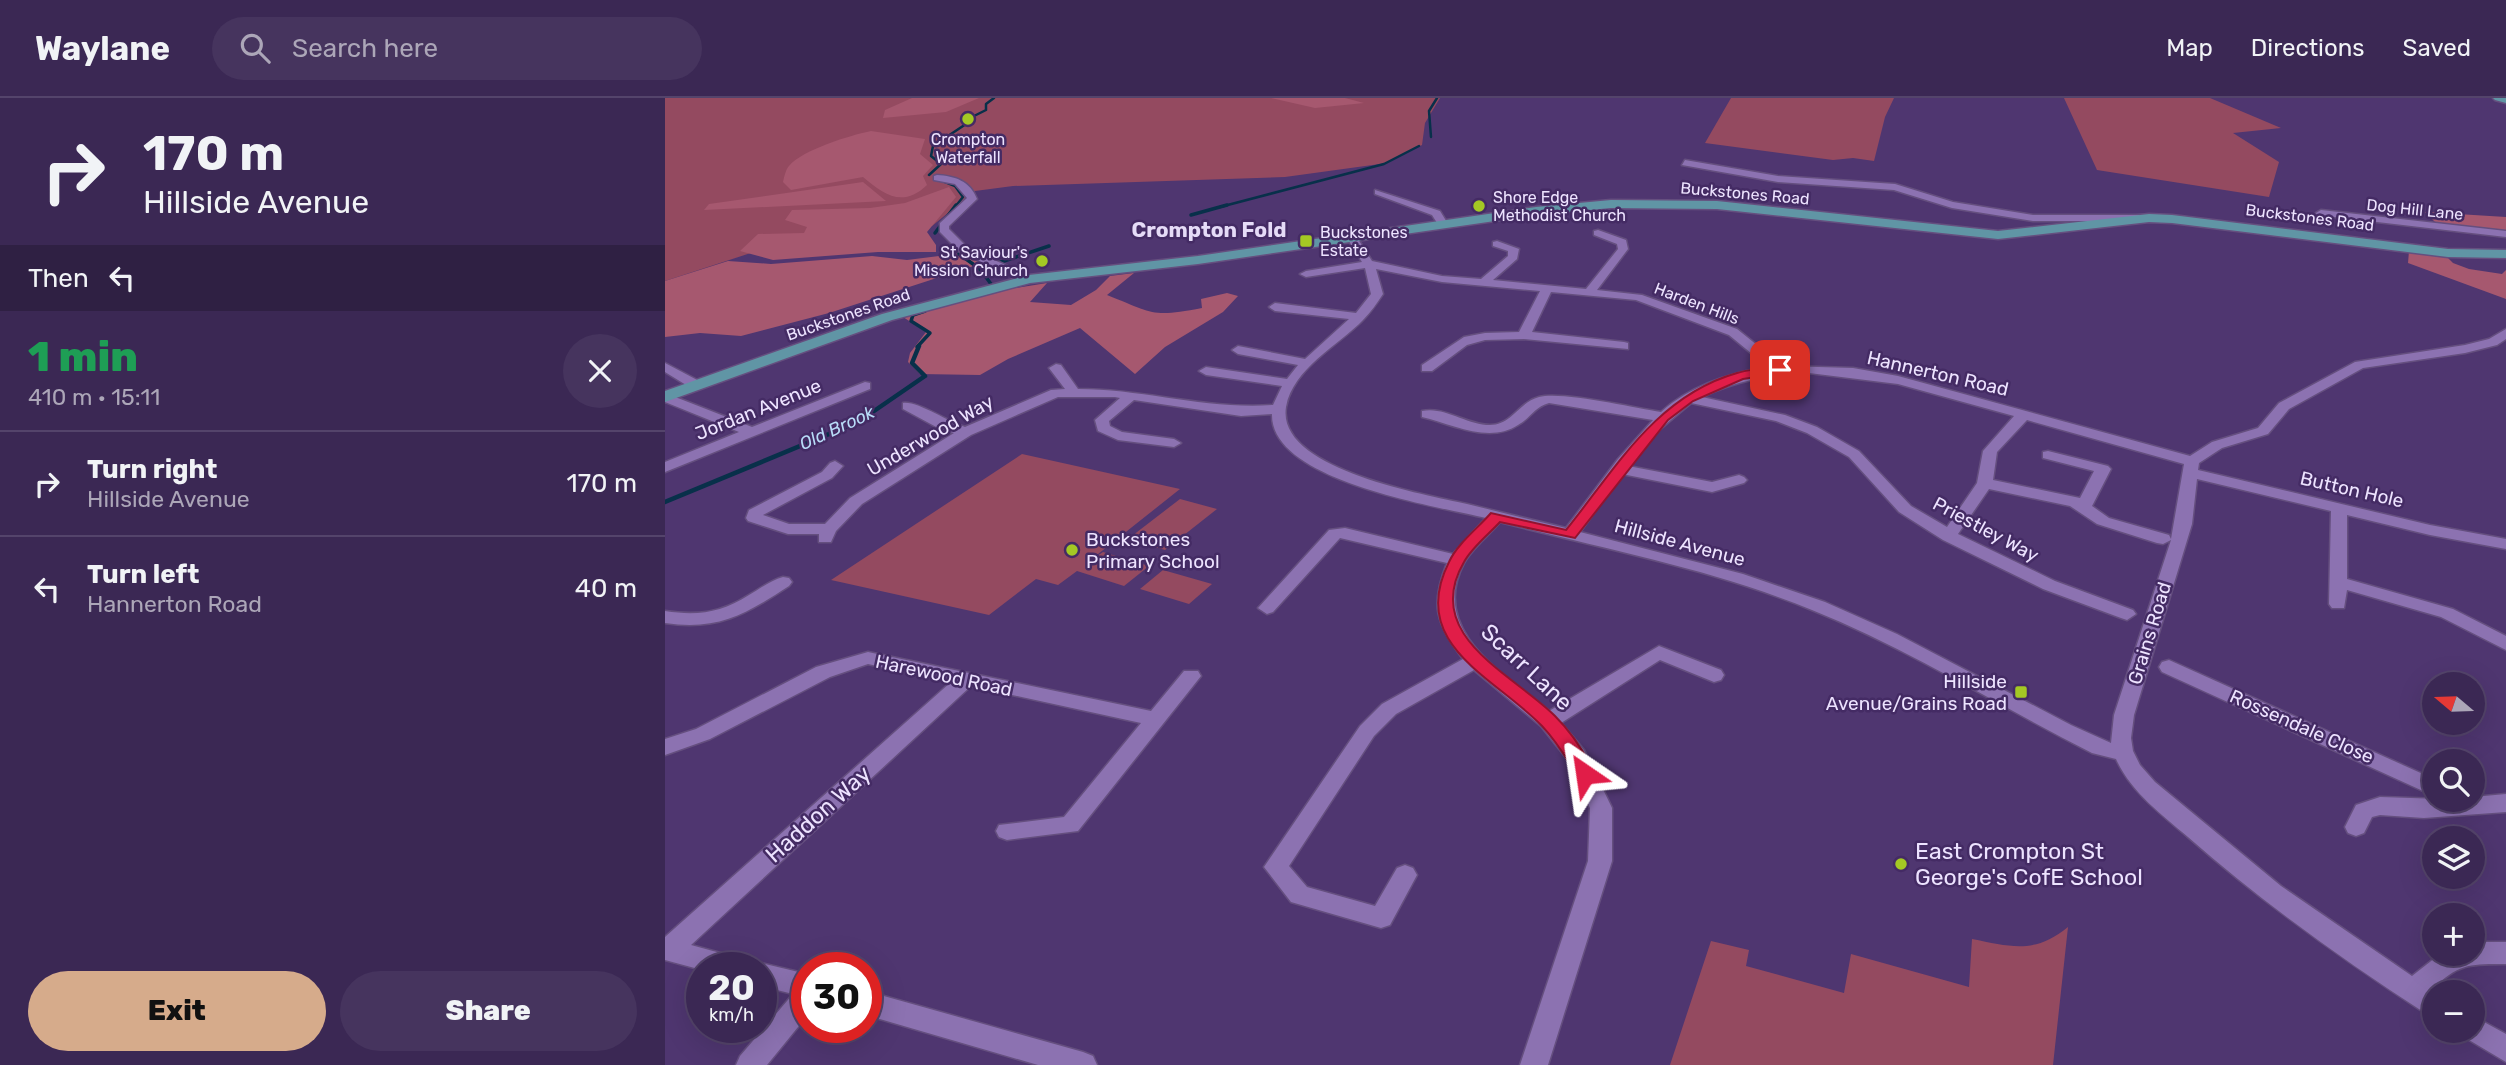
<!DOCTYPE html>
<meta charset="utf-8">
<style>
body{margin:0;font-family:Rubik,sans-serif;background:#46345e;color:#f1f3f6;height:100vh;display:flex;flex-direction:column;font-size:26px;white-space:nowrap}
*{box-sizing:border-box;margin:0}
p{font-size:23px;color:#aca6b8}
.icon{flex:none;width:38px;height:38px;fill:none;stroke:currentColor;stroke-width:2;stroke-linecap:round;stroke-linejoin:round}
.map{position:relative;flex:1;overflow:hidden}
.panel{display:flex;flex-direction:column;background:#3b2854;width:665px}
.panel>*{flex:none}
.top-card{background:#3b2854;color:#f1f3f6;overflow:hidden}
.needle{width:46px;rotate:289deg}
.tools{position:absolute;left:1757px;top:574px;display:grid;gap:14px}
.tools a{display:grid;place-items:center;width:63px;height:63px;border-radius:50%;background:#3b2854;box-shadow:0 7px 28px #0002,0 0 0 2px #54446b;font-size:35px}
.speed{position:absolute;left:21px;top:854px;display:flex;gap:14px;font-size:35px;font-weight:700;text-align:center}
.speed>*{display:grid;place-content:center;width:91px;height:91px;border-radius:50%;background:#3b2854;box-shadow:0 7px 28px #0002,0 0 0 2px #54446b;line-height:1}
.speed small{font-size:18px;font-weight:400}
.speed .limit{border:10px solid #d22;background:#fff;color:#111}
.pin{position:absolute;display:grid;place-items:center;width:60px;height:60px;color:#fff;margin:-30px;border-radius:14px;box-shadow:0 4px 10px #0006}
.me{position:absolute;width:77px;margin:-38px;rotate:328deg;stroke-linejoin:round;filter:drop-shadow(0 0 5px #0008)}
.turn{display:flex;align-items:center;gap:24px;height:147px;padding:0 28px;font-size:32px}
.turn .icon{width:91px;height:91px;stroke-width:2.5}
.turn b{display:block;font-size:49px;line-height:60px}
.then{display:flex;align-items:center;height:66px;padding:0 28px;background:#0003;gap:14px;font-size:26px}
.round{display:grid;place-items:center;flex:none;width:74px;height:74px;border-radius:37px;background:#46345e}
.headline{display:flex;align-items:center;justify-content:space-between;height:119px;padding:0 28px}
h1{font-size:42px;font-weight:800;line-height:52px;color:#1e9e55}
.primary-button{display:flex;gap:14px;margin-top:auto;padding:14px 28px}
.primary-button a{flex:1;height:80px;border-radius:42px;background:#d6ab8b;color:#111;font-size:28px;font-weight:800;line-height:80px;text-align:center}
.primary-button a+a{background:#46345e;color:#f1f3f6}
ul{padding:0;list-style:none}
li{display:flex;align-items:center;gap:21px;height:105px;padding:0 28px;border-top:2px solid #54446b}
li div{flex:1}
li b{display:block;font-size:26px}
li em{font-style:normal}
header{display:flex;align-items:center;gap:42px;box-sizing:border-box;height:98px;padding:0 35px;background:#3b2854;border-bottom:2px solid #54446b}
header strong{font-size:33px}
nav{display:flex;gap:38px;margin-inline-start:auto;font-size:24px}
.search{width:490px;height:63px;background:#46345e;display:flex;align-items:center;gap:18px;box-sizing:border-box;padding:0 24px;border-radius:38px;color:#aca6b8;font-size:26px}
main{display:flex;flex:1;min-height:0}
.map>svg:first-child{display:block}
.green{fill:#944a60}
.forest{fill:#a6586f}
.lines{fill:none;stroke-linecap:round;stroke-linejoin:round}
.stream-far2{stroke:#08304a;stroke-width:2.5}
.stream-far1{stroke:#08304a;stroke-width:3.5}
.stream{stroke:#08304a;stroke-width:4.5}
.minor-casing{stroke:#654f7f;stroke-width:3}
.major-casing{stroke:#654f7f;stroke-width:3}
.minor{fill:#8c72b1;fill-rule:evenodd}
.major{fill:#6095a5;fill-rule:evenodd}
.route{fill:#e11d48;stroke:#92132f;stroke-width:2}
.poi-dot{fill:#a4c824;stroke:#442b64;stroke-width:2.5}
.labels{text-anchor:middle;stroke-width:5;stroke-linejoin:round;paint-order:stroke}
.far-poi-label{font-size:16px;fill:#ede3ff;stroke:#442b64;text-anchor:start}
.far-street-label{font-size:16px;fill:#ede3ff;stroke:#442b64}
.far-water-label{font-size:18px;font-style:italic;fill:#b8dcf8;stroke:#442b64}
.street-label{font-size:19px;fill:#ede3ff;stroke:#442b64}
.poi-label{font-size:19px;fill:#ede3ff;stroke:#442b64;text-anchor:start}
.far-district-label{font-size:21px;font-weight:bold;fill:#e5dbf7;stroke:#442b64}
.near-street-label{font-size:23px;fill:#ede3ff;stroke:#442b64}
.near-poi-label{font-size:23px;fill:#ede3ff;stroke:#442b64;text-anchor:start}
</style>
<header>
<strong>Waylane</strong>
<div class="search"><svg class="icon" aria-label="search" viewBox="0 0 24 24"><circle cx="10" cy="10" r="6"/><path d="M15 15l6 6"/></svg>Search here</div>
<nav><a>Map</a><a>Directions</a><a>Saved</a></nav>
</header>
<main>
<section class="panel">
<div class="top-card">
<div class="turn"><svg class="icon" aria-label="right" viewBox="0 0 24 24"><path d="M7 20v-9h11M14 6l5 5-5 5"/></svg><div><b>170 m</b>Hillside Avenue</div></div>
<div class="then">Then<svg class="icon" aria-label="left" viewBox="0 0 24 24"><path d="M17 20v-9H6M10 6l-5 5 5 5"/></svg></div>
</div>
<div class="headline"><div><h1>1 min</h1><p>410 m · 15:11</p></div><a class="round"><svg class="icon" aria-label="close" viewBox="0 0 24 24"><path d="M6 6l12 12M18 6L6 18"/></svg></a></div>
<ul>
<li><svg class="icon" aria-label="right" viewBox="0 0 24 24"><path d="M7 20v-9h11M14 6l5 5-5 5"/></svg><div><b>Turn right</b><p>Hillside Avenue</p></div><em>170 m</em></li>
<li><svg class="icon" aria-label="left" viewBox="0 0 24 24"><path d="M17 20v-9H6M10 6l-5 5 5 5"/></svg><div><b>Turn left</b><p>Hannerton Road</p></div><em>40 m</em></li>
</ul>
<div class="primary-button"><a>Exit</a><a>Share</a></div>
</section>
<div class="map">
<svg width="1841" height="967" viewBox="0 0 1841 967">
<rect width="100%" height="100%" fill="#4f3670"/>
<g class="green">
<path d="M0 0H775L760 25 757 47 722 65 620 79 348 88 310 93 267 128 101 150 0 183Z"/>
<path d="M1066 0H1229L1220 19 1209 63 1188 60 1168 62 1040 45Z"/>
<path d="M1399 0H1545L1616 30 1568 35 1614 64 1604 99 1432 72Z"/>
<path d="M357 356 515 391 423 464 438 454 484 468 459 488 412 473 393 487 371 481 324 517 166 482Z"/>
<path d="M515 401 552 411 500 452 463 441Z"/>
<path d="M498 472 547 486 524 506 475 491Z"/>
<path d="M1403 829 1388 967H1005L1046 843 1084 852 1081 868 1179 895 1186 856 1304 889 1307 841C1347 849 1370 856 1403 829Z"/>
</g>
<g class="forest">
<path d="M247 0H314L281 14 218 20 220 12Z"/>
<path d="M606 0H680L699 5 650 10Z"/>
<path d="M206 33 260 41 255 56 268 67 258 78 262 87C238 110 219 97 198 79L126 92 118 84C119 79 121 71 124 68 137 52 186 37 206 33Z"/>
<path d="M198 84 221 103 39 112 44 106Z"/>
<path d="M284 89 291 99 262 134 271 147V154H213L108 162 75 153 93 136 139 135 142 129 120 122 127 112 205 110 240 105Z"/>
<path d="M1760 114 1841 119V135L1774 128Z"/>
<path d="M1744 153 1780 157 1788 165 1804 171 1837 176 1841 172V201L1743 165Z"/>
<path d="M298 155 318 165 164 215 76 238 35 235 0 239V183L63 163 106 166 207 158 242 162Z"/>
<path d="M469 175 442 197C488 215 486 220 537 210L536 201 562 195 573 198 558 214 500 249 470 276 415 230 343 261 315 277 255 276 243 264 245 255 261 234 238 219 325 194 382 185 365 204 406 207 431 192 445 178Z"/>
</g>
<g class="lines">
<g class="stream-far2">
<path d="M766 39 764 13 772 0"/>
<path d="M264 77 276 66 266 58 268 48 301 26 303 21 321 12V6L329 0"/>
<path d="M275 82 290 88 298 99 290 109"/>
<path d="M555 109 719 66 754 48"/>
</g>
<g class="stream-far1">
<path d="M526 117 562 107"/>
<path d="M270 135 291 107"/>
<path d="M294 156 315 171 326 186"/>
<path d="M315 171 384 148"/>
<path d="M252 249 265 235 246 223 248 217 260 213"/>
</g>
<path class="stream" d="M0 404 193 324 260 278 247 265 254 248"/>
<defs>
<g id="minor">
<path d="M1020 62 1113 78 1230 86 1288 104 1368 117H1484L1489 120 1484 123H1368L1287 110 1229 92 1113 84 1017 67Z"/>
<path d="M272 77C290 78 305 83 312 101L284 128V131L304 151 368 179V183H360L296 155 275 134V125L302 100 290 86 269 82V78Z"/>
<path d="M710 92 775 113 783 126 774 128 767 117 710 96Z"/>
<path d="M1656 112 1841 133V139L1652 117 1651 115Z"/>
<path d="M933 132 961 142 963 151 932 192 977 197 1072 231 1118 268 1188 270 1233 278 1525 358 1547 344 1593 330 1614 305 1690 264 1800 247 1824 241 1841 231V241L1832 247 1800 255 1698 270 1624 311 1603 336 1557 350 1534 365 1533 372 1765 427 1841 441V451L1765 437 1682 417V481L1788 511 1841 538V552L1776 519 1682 492 1679 510H1667L1664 506 1666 413 1532 381 1527 426 1469 617 1466 640 1468 653 1475 667 1490 684 1616 788 1747 878 1775 856H1808V844H1841V866C1807 866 1793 865 1768 891L1773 894H1769V918L1760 915C1677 861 1597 804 1523 739 1496 716 1466 694 1451 661L1427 655C1334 608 1244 551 1147 512 1047 471 939 451 835 424 824 437 807 450 799 465 763 533 839 576 884 613L994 548 1056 572 1059 577 1056 582 1049 584 995 562 896 625 919 652 947 710V763L883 967H855L923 763 925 710 903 662 876 628 809 572 731 616 709 638 624 768 642 789 710 808 732 770 740 767 748 770 752 777 725 827 716 830 626 804 599 769 695 628 717 606 798 561C771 524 765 508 782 465L675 440 608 514 602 516 593 510 664 432 680 430 788 456 821 420C772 408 605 383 607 316L576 318 469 302 444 323 445 328 457 334 509 341 516 345 509 349 453 342 433 333 430 322 455 300 450 299H393L306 337 197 406 171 433 166 444H154V436H123L83 423 81 420 84 412 157 374 165 365 170 363 178 368 167 380 98 417 124 426H160L185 400 289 335 275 331 238 311V305C253 303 283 324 300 329L386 292 400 291 384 270 391 266 396 267 413 291C479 291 543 312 608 307L617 288 541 277 534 273 541 269 622 281 633 267 573 256 567 252 573 248 640 261 684 221 610 213 604 209 610 205 691 215 706 196 700 170 641 179 635 176 641 173 697 164 682 140 683 138H691L707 163 777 178 816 181 843 158V153L828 148V144L832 143 854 151 852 161 828 182 921 191 953 151 952 146 929 137V133ZM711 171 777 184 875 193 854 234 820 235 799 239 757 267V273H767L802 247 820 242 859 241 963 251V245L959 244 867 234 886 194 971 202 1064 237 1103 269C1065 275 1025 288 996 314 969 310 897 293 874 299 854 304 847 327 825 327 802 327 779 308 757 313V319C787 326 824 346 853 327 866 320 869 309 884 305L988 322 953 361 901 430C867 422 835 414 802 406 759 396 611 371 621 309 628 270 674 247 698 222 706 214 712 205 718 196ZM1144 275 1233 286 1349 318 1318 353 1312 385 1282 429 1246 408 1194 353 1152 329 1120 317 1037 299C1073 282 1105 277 1144 275ZM1026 305 1111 323 1142 335 1184 359 1234 414 1278 442 1378 491 1456 520 1462 522 1471 516 1468 512 1390 483 1293 436 1324 391 1405 408 1432 426 1492 445 1498 446 1506 442 1449 617 1446 645 1406 627 1232 536 1160 504 1078 476 915 434 957 376 1047 394 1079 385 1082 382 1079 379 1074 377 1047 384 963 368 994 332ZM1362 322 1519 366 1506 441 1504 437 1444 420 1427 408 1446 371 1443 368 1383 353 1378 354V360L1429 373 1415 400 1328 382 1332 354Z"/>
<path d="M0 265 36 284 38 287 31 291 26 290 0 274Z"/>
<path d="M200 284 205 285V291L0 374V364L74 334 0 304V295L87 329Z"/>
<path d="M118 479 124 480 127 484 124 488C81 516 53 533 0 525V513C32 518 56 515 84 497 95 491 106 482 118 479Z"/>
<path d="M203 554 486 613 519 573H533L536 578 413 733 342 742 334 739 331 733 334 727 399 719 476 625 306 588 26 847 81 862 85 870 37 872 0 862V839L286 584 203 566 165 579 45 641 0 657V641L31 631 151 569Z"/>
<path d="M1504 562 1769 681V698L1497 574 1494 569 1497 564Z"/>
<path d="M1841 696V714L1759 720 1715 717 1707 719 1699 735 1691 738 1683 735 1680 729 1691 707 1715 699 1808 702V699Z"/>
<path d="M96 865 142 876V918L102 967H71L75 958 128 896 96 888V870H86Z"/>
<path d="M201 893 418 954 428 958 432 967H373L201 917Z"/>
<path d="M1808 918 1841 936V964L1799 939 1796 933H1808Z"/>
</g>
<g id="major">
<path d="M1828 0H1841V5L1830 2Z"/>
<path d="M946 102 1052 103 1333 133 1484 116 1507 117 1783 151 1841 152V160L1783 159 1507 125 1484 124 1333 141 1052 111 946 110 871 117 533 166 365 185 227 222 0 304V293L217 216 364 177 533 158 871 109Z"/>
</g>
</defs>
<use href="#minor" class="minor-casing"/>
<use href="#major" class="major-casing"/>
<use href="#minor" class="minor"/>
<use href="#major" class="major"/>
</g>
<path class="route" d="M1115 269 1119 270V275L1078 281 1028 303 1003 322 910 440 835 424C824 436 807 449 799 464 756 538 848 576 890 618 907 635 920 655 930 676L927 681H914C903 662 892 644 877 628 830 579 742 547 784 464 792 446 813 430 826 415L901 432C951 370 991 298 1072 275 1085 271 1101 270 1115 269Z"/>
<g class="poi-dot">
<circle cx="303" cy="21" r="7"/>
<circle cx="814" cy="108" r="7"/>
<rect x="634" y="136" width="14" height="14" rx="3.5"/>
<circle cx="377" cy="163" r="7"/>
<circle cx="407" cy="452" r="7"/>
<rect x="1349" y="587" width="14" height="14" rx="3.5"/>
<circle cx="1236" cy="766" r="7"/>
</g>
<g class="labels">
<g class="far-poi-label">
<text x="303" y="47" text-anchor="middle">Crompton<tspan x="303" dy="18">Waterfall</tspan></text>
<text x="828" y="105">Shore Edge<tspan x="828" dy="18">Methodist Church</tspan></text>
<text x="655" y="140">Buckstones<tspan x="655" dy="18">Estate</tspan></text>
<text x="363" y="160" text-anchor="end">St Saviour's<tspan x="363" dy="18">Mission Church</tspan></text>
</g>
<g class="far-street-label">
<text transform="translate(1080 95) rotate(5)" y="6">Buckstones Road</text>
<text transform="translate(1750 111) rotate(6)" y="6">Dog Hill Lane</text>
<text transform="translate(1645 119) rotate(7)" y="6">Buckstones Road</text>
<text transform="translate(1032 205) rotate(21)" y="6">Harden Hills</text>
<text transform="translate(183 216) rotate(-19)" y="6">Buckstones Road</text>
</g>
<g class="far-water-label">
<text transform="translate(172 330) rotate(-25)" y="6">Old Brook</text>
</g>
<g class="street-label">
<text transform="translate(1273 275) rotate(13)" y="7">Hannerton Road</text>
<text transform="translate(93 311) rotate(-22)" y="7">Jordan Avenue</text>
<text transform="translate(265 337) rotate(-30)" y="7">Underwood Way</text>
<text transform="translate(1687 391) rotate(13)" y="7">Button Hole</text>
<text transform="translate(1321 431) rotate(28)" y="7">Priestley Way</text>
<text transform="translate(1015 444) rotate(15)" y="7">Hillside Avenue</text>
<text transform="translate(1484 535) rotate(-73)" y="7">Grains Road</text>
<text transform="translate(279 577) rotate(12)" y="7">Harewood Road</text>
<text transform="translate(1637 628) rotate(24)" y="7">Rossendale Close</text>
</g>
<g class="poi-label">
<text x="421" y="448">Buckstones<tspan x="421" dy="22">Primary School</tspan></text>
<text x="1342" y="590" text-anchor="end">Hillside<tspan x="1342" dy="22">Avenue/Grains Road</tspan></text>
</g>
<g class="far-district-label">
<text x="544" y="139">Crompton Fold</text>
</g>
<g class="near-street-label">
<text transform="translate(862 569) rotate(43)" y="8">Scarr Lane</text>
<text transform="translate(153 716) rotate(-42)" y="8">Haddon Way</text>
</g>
<g class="near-poi-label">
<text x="1250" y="761">East Crompton St<tspan x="1250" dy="26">George's CofE School</tspan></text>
</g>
</g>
</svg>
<div class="tools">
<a><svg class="needle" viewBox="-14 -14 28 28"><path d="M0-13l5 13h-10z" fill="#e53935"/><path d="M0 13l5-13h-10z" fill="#aca6b8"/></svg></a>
<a><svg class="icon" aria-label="search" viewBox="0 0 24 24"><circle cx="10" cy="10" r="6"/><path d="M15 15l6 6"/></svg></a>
<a><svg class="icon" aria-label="layers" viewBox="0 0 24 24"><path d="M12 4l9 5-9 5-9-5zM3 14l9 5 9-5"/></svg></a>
<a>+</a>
<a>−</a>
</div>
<div class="speed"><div>20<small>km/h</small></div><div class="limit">30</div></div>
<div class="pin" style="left:1115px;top:272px;background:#d93025"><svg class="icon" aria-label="arrive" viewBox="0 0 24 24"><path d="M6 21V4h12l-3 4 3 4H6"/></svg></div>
<svg class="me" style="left:920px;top:676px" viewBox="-20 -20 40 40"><path d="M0-17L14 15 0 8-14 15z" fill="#e11d48" stroke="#fff" stroke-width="4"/></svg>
</div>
</main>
